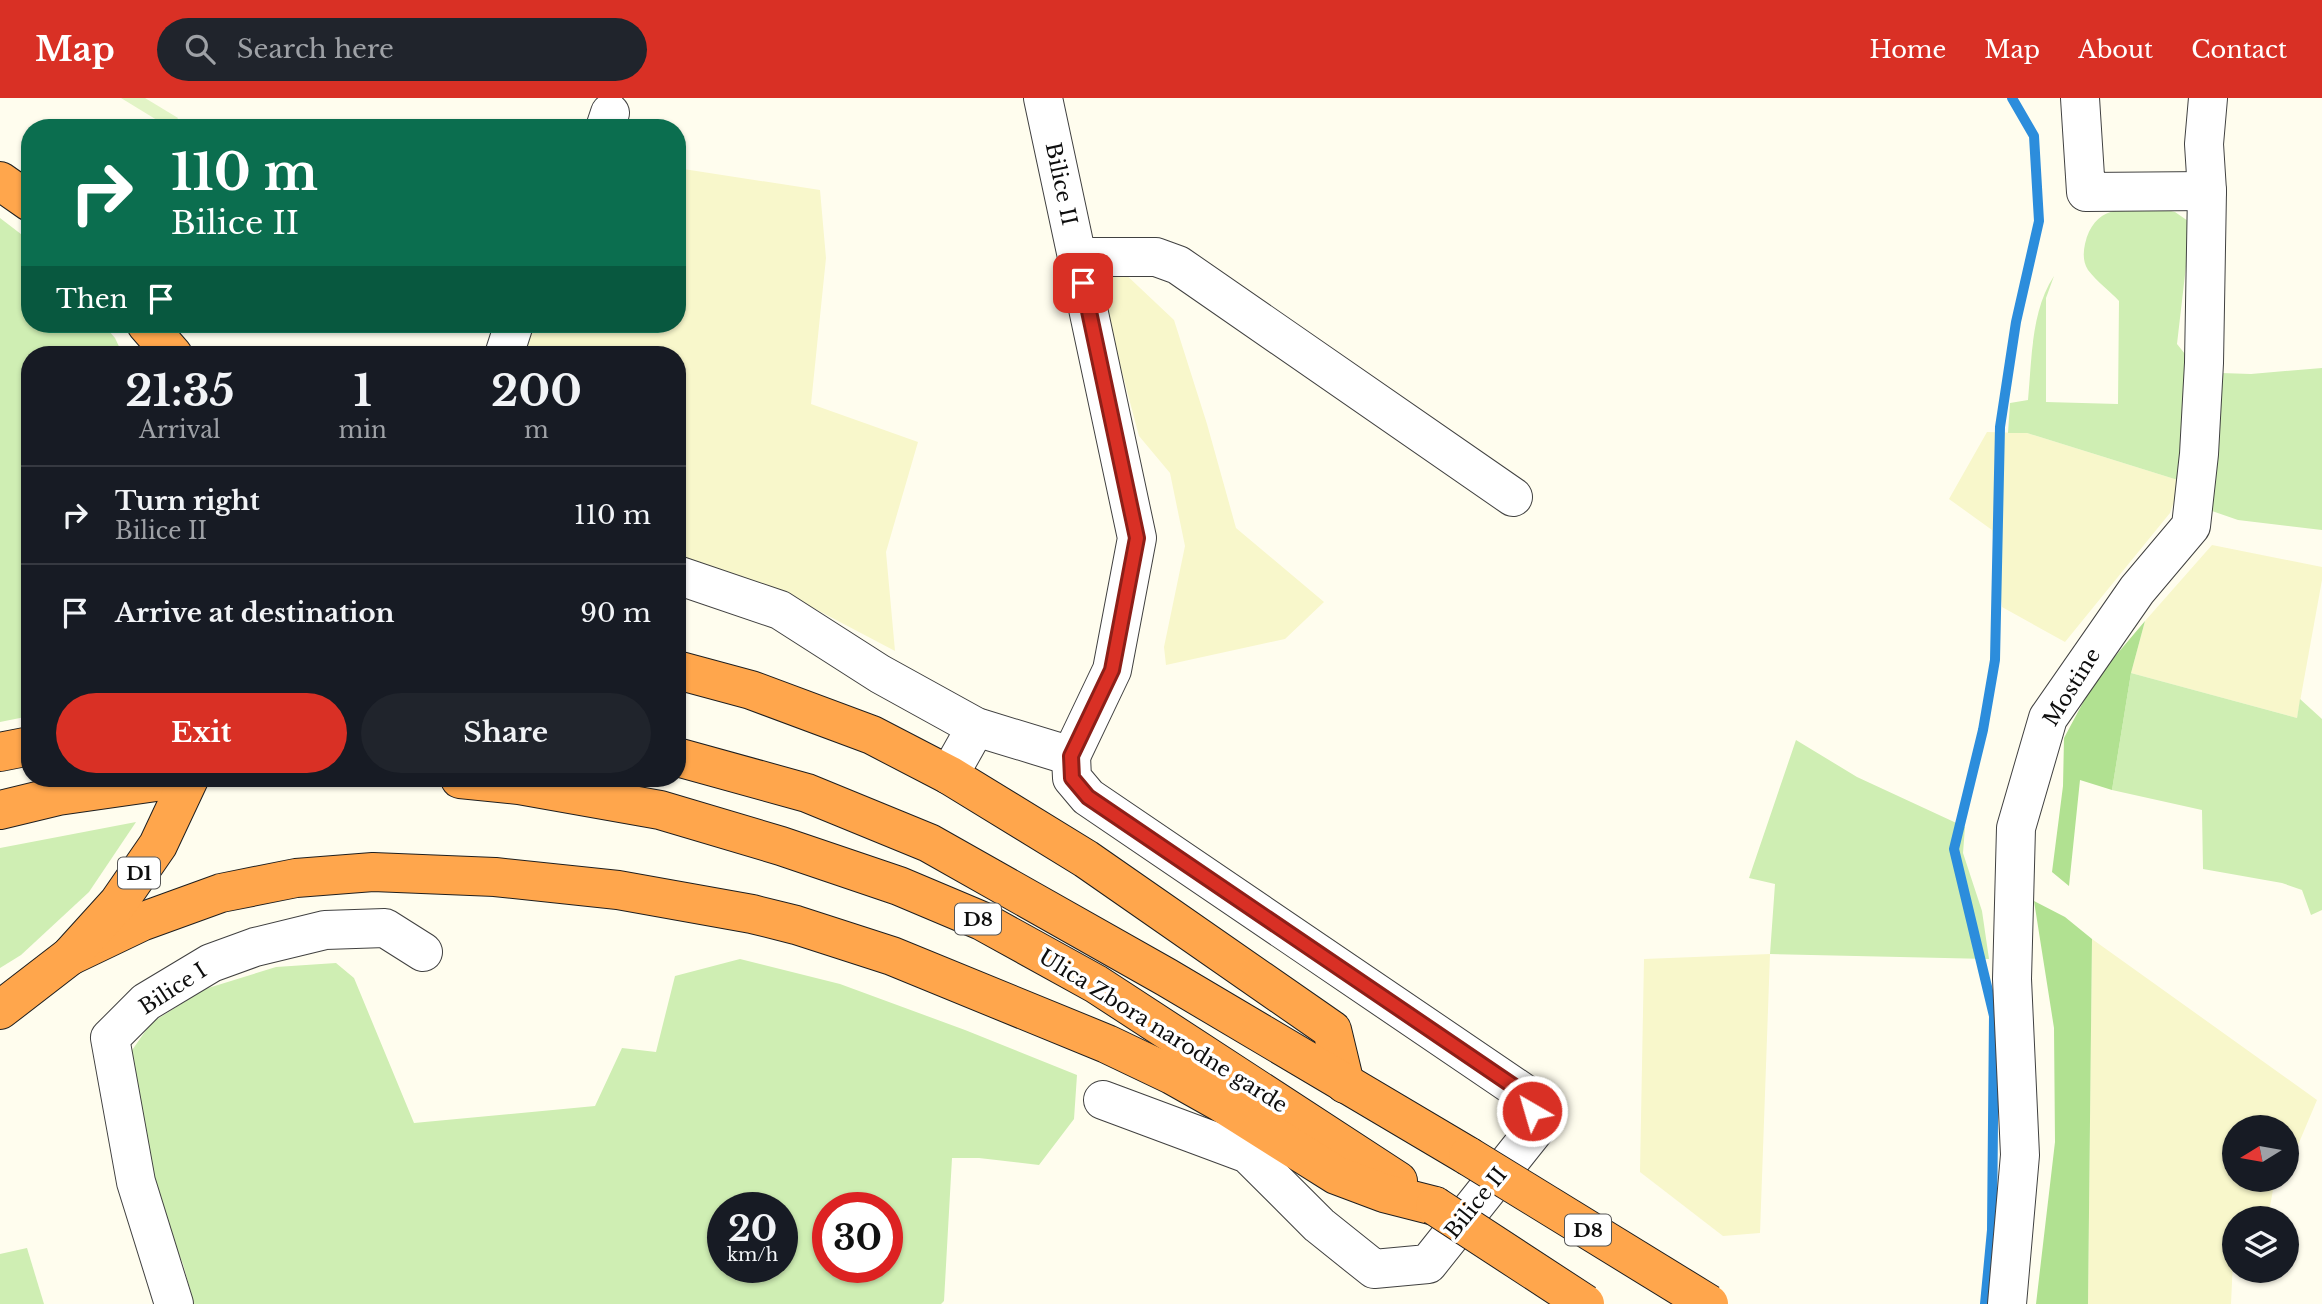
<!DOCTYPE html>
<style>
body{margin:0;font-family:"Libre Baskerville",serif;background:#20242c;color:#f1f3f6;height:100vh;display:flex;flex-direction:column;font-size:26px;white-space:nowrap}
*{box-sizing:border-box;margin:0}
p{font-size:23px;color:#9ea1a6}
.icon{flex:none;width:38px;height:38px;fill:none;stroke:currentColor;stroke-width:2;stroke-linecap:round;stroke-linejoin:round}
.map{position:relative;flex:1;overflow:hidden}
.side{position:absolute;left:21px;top:248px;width:665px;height:441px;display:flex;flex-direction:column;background:#171b24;border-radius:28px;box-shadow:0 2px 5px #0004}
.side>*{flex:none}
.top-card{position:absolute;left:21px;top:21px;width:665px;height:214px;border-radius:28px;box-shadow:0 2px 5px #0004;background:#0b6e4f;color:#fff;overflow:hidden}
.needle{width:46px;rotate:259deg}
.buttons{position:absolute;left:2222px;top:1017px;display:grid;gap:14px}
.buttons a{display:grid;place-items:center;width:77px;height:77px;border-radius:50%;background:#171b24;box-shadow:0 2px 5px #0004;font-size:35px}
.speed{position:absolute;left:707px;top:1094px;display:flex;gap:14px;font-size:35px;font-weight:700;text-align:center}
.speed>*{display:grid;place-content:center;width:91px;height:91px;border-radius:50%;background:#171b24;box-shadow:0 2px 5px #0004;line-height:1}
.speed small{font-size:18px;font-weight:400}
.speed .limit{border:10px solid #d22;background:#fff;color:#111}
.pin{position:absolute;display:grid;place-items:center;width:60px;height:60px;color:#fff;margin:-30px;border-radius:14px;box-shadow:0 4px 10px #0006}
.me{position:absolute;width:77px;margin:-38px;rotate:322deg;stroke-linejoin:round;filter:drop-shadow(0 0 5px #0008)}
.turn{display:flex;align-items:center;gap:24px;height:147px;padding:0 35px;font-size:32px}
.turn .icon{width:91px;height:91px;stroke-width:2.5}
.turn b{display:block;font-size:49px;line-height:60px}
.then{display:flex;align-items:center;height:66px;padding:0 35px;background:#0003;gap:14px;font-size:26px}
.eta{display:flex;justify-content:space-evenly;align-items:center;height:119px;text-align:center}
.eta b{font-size:42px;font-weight:800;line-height:49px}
.cta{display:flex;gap:14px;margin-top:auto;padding:14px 35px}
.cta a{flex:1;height:80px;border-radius:42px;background:#d93025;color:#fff;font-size:28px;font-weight:800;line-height:80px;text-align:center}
.cta a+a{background:#20242c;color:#f1f3f6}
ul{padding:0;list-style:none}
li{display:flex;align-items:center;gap:21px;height:98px;padding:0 35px;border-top:2px solid #363941}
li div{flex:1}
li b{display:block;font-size:26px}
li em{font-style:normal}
header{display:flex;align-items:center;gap:42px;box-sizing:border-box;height:98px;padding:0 35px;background:#d93025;color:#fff}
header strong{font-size:33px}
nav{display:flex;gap:38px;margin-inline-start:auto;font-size:24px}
.search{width:490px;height:63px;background:#20242c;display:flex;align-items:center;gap:18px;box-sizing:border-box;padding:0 24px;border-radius:38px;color:#9ea1a6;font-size:26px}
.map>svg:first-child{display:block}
.farmland{fill:#f8f7cb}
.green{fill:#cfeeb3;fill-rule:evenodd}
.forest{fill:#b1e191}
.pitch{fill:#e2f4c6}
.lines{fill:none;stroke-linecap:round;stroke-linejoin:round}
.stream{stroke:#2c8ddc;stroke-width:10}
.minor-casing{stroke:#414141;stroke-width:40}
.highway-casing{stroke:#1f1f1f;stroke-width:40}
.minor{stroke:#fff;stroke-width:38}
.highway{stroke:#ffa64c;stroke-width:38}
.highway-bridge-casing{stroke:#1f1f1f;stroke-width:40;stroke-linecap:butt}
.highway-bridge{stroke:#ffa64c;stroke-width:38}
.route-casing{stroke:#8d1f18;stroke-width:18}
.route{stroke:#d93025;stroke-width:12}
.labels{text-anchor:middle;stroke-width:7;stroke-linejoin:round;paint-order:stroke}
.shield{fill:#fff;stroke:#565656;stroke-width:2}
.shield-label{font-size:19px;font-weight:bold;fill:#0e0e0e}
.street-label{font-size:21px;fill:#0e0e0e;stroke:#fff}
</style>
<header>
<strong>Map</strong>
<div class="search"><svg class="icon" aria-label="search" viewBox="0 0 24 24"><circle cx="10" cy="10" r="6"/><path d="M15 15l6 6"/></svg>Search here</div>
<nav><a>Home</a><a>Map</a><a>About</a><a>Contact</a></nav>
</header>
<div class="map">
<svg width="2322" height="1206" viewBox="0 0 2322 1206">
<rect width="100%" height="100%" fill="#fffdee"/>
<g class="farmland">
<path d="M677 70 820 92 826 160 811 306 918 344 886 454 895 553 802 504 677 469V257H515L523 226H677Z"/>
<path d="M1121 172 1174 222 1207 326 1236 430 1324 504 1285 541 1166 567 1164 549 1185 448 1170 375 1139 338 1098 184Z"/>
<path d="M1987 334 2027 335 2181 383 2170 415 2065 544 2002 509 1992 432 1949 401Z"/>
<path d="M2212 447 2322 469V482L2297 620 2131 575 2145 523Z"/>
<path d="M2092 841 2317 1002 2287 1073V1029H2235V1082H2279L2274 1086 2268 1120H2235L2231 1206H2088Z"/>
<path d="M1770 856 1760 1135 1723 1138 1640 1074 1644 861Z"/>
</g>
<g class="green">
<path d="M2154 109 2175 114 2191 125 2177 246 2185 256 2181 383 2027 335H2008L2010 305 2028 302C2032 260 2031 213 2054 178L2046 200V304L2118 306 2119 203C2110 193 2097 184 2088 172 2083 164 2083 155 2085 146 2094 108 2121 111 2154 109Z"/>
<path d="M0 120 30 143V226H103L115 240 123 257H30V618L0 624Z"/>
<path d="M2322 270V432L2238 422 2212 413 2210 402 2221 275 2251 276Z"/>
<path d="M2131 575 2297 620 2300 601 2322 621V812L2311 817 2302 792 2282 785 2203 771 2202 712 2112 692Z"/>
<path d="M1796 642 1857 679 1965 729 1963 755 1982 813 1989 861 1770 856 1775 786 1749 780Z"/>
<path d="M136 724 89 794 21 857 0 870V750Z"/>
<path d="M740 861 840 886 965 932 1077 977 1074 1021 1039 1067 979 1060H952L944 1203 941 1206H194L183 1166 166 1125 138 1011 128 958 151 925 205 891 276 869 336 865 354 880 414 1025 595 1008 622 950 656 954 675 878ZM723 1110H782V1169H723ZM828 1110H887V1169H828Z"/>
<path d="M27 1150 44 1206H0V1156Z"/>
</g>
<g class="forest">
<path d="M2145 523 2131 575 2112 692 2080 682 2069 788 2052 774 2063 688 2064 640 2095 582Z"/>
<path d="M2034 803 2065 819 2092 841 2088 1206H2036L2055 1044 2054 930Z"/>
</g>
<path class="pitch" d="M121 0H145L178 20 172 30H170Z"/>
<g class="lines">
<path class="stream" d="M1985 1206 1992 1132 1994 918 1954 751 1983 632 1995 562 2000 329 2016 224 2039 123 2034 38 2012 0"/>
<defs>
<g id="minor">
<path d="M2080 0 2086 94 2207 93"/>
<path d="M605 30 610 15"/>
<path d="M1077 159H1156L1178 167 1513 399"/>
<path d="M504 257 514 226"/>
<path d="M677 477 780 512 880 576 976 629 1071 658 1112 572 1137 440 1043 0"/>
<path d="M1071 658 1072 680 1088 699 1528 998 1537 1029 1428 1166 1374 1171 1319 1127 1248 1056 1103 1002"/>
<path d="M949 677 976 629"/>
<path d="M174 1206 136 1084 110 940 146 904 211 865 255 849 325 832 385 830 423 854"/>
<path d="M2007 1206 2020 1057 2012 881 2016 730 2048 620 2137 492 2191 428 2199 356 2204 265 2207 93 2204 46 2208 0"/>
</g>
<g id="highway">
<path d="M0 83 30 104"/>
<path d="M146 226 173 257"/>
<path d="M677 572 751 592 872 637 949 677 1086 761 1332 932 1345 986"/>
<path d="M0 654 30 648"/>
<path d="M677 659 807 695 929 745 1166 879 1468 1058"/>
<path d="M460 681 519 687 660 712 781 748 899 788 982 823 1096 886 1398 1083"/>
<path d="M0 712 58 698 177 681"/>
<path d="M70 858 141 824 221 795 296 780 373 774 495 779 618 792 752 816 796 827 892 858 1107 946 1172 977 1220 1004 1336 1077 1384 1095 1435 1108"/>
<path d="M0 912 70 858 118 805 158 747 189 681"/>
</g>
</defs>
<use href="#minor" class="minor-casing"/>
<use href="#highway" class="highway-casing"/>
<use href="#minor" class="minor"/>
<use href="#highway" class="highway"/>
<defs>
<g id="highway-bridge">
<path d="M1468 1058 1709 1206"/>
<path d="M1435 1108 1585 1206"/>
</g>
</defs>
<use href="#highway-bridge" class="highway-bridge-casing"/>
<use href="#highway-bridge" class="highway-bridge"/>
</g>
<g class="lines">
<defs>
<path id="route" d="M1083 185 1137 440 1112 572 1071 658 1072 680 1088 699 1528 998 1532 1013"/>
</defs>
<use href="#route" class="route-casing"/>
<use href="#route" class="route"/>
</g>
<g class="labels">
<g class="shield">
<rect x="118" y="759.5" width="42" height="31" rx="5"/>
<rect x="955" y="805.5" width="46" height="31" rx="5"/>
<rect x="1565" y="1116.5" width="46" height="31" rx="5"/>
</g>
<g class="shield-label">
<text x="139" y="782">D1</text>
<text x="978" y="828">D8</text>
<text x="1588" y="1139">D8</text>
</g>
<g class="street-label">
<text transform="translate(1061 86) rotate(78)" y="7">Bilice II</text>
<text transform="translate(2072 589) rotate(-58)" y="7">Mostine</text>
<text transform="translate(173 891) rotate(-33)" y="7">Bilice I</text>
<text transform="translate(1163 933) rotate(32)" y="7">Ulica Zbora narodne garde</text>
<text transform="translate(1476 1105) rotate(-51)" y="7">Bilice II</text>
</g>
</g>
</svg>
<div class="buttons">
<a><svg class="needle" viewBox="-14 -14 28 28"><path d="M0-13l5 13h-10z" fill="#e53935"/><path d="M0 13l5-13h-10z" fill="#9ea1a6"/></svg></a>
<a><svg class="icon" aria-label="layers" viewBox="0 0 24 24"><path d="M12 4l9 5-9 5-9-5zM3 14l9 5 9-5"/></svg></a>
</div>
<div class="speed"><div>20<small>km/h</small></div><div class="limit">30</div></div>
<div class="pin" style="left:1083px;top:185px;background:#d93025"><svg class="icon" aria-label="arrive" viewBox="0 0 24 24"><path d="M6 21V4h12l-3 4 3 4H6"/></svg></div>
<svg class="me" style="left:1532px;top:1013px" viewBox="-20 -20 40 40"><circle r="17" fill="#d93025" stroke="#fff" stroke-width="3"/><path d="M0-11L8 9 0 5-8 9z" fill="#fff"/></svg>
<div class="top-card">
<div class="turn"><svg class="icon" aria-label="right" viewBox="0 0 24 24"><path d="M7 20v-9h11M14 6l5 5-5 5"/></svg><div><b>110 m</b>Bilice II</div></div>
<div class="then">Then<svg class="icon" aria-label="arrive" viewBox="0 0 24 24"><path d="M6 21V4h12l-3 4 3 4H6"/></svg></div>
</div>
<section class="side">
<div class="eta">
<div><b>21:35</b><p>Arrival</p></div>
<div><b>1</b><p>min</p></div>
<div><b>200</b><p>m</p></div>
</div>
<ul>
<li><svg class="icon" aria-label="right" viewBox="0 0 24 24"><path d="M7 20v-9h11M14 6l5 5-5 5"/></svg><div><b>Turn right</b><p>Bilice II</p></div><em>110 m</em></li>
<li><svg class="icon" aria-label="arrive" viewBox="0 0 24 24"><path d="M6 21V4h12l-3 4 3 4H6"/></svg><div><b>Arrive at destination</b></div><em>90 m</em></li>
</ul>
<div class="cta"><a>Exit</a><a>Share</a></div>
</section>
</div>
